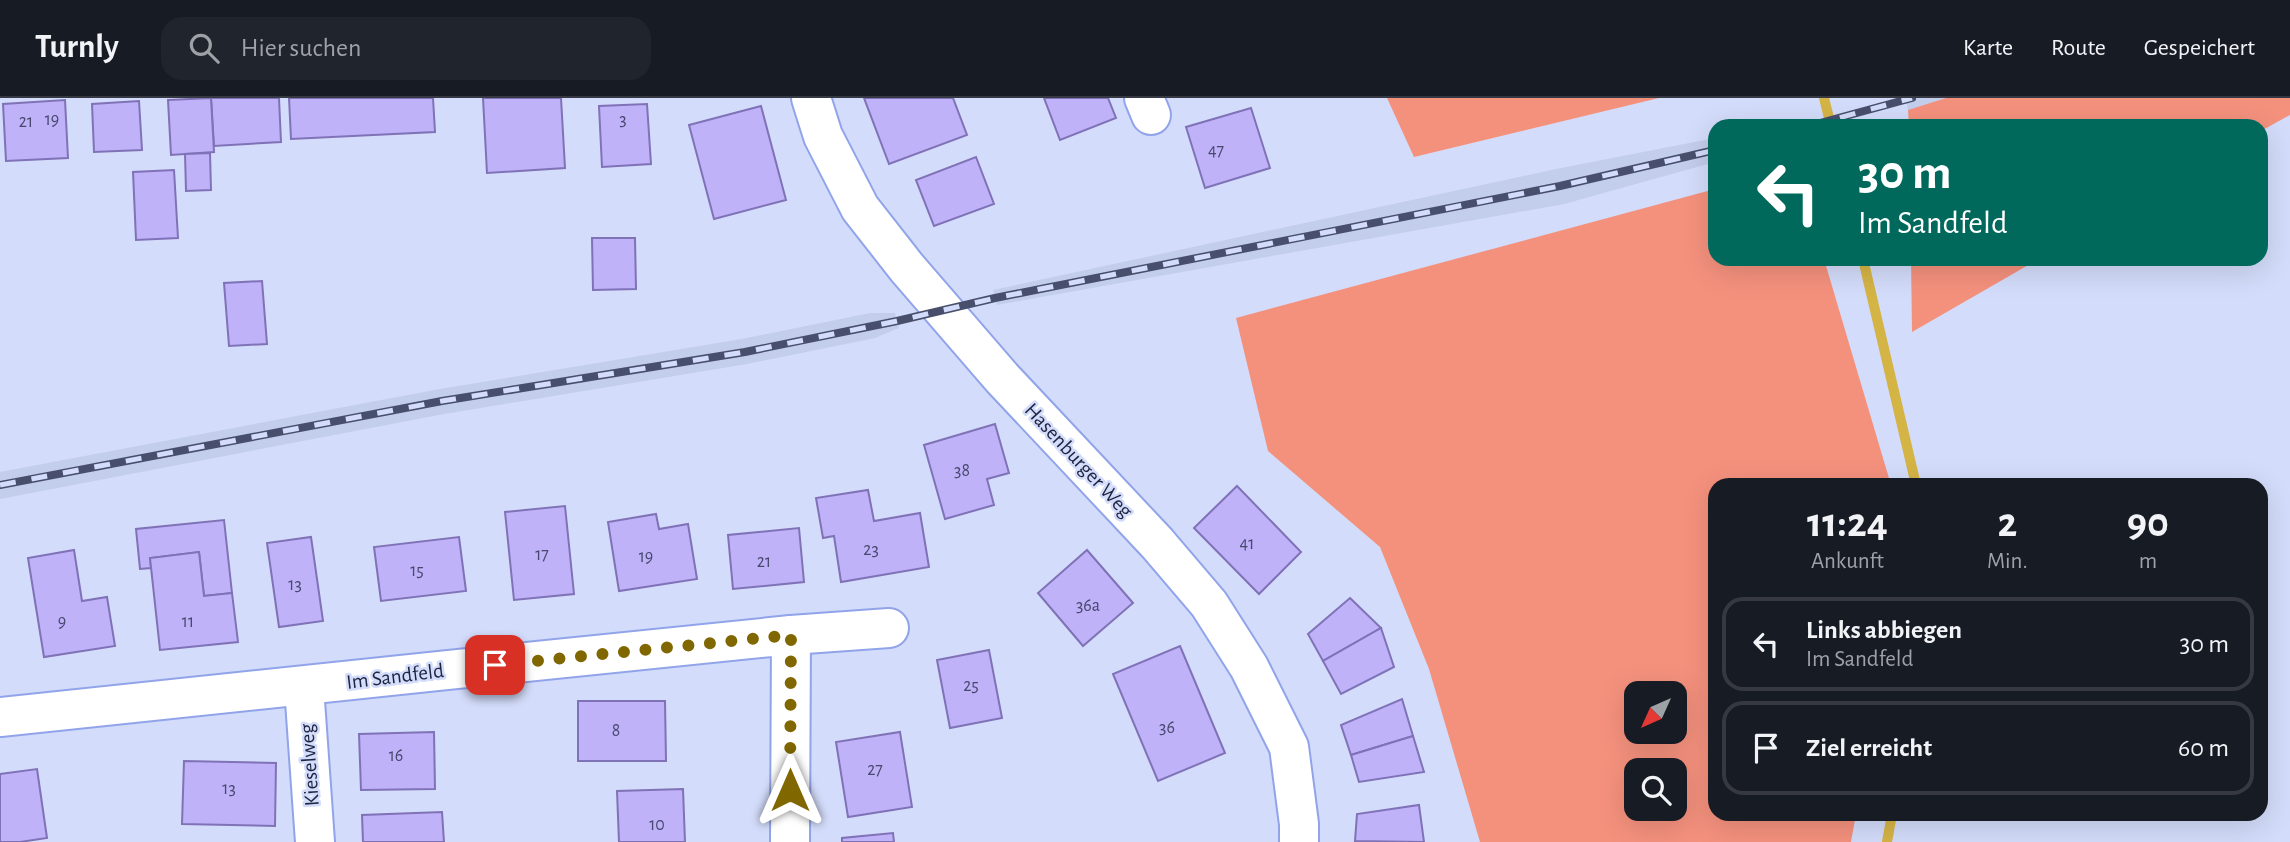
<!DOCTYPE html>
<html lang="de">
<style>
body{margin:0;font-family:"Alegreya Sans",sans-serif;background:#20242c;color:#f1f3f6;height:100vh;display:flex;flex-direction:column;font-size:26px;white-space:nowrap}
*{box-sizing:border-box;margin:0}
p{font-size:23px;color:#9ea1a6}
.icon{flex:none;width:38px;height:38px;fill:none;stroke:currentColor;stroke-width:2;stroke-linecap:round;stroke-linejoin:round}
.map{position:relative;flex:1;overflow:hidden}
.side{position:absolute;left:1708px;top:380px;width:560px;height:343px;display:flex;flex-direction:column;background:#171b24;border-radius:21px;box-shadow:0 7px 28px #0002}
.side>*{flex:none}
.top-card{position:absolute;left:1708px;top:21px;width:560px;height:147px;border-radius:21px;box-shadow:0 7px 28px #0002;background:#00695c;color:#fff;overflow:hidden}
.needle{width:46px;rotate:225deg}
.tools{position:absolute;left:1624px;top:583px;display:grid;gap:14px}
.tools a{display:grid;place-items:center;width:63px;height:63px;border-radius:14px;background:#171b24;box-shadow:0 7px 28px #0002;font-size:35px}
.pin{position:absolute;display:grid;place-items:center;width:60px;height:60px;color:#fff;margin:-30px;border-radius:14px;box-shadow:0 4px 10px #0006}
.me{position:absolute;width:77px;margin:-38px;rotate:0deg;stroke-linejoin:round;filter:drop-shadow(0 0 5px #0008)}
.turn{display:flex;align-items:center;gap:24px;height:147px;padding:0 35px;font-size:32px}
.turn .icon{width:91px;height:91px;stroke-width:2.5}
.turn b{display:block;font-size:49px;line-height:60px}
.eta{display:flex;justify-content:space-evenly;align-items:center;height:119px;text-align:center}
.eta b{font-size:42px;font-weight:600;line-height:49px}
ul{padding:0;list-style:none}
li{display:flex;align-items:center;gap:21px;height:94px;margin:0 14px 10px;padding:0 21px;border:4px solid #363941;border-radius:21px}
li div{flex:1}
li b{display:block;font-size:26px}
li em{font-style:normal}
header{display:flex;align-items:center;gap:42px;box-sizing:border-box;height:98px;padding:0 35px;background:#171b24;border-bottom:2px solid #363941}
header strong{font-size:33px}
nav{display:flex;gap:38px;margin-inline-start:auto;font-size:24px}
.search{width:490px;height:63px;background:#20242c;display:flex;align-items:center;gap:18px;box-sizing:border-box;padding:0 24px;border-radius:21px;color:#9ea1a6;font-size:26px}
.map>svg:first-child{display:block}
.built{fill:#c3cdec}
.green{fill:#f4917d;fill-rule:evenodd}
.lines{fill:none;stroke-linecap:round;stroke-linejoin:round}
.stream{stroke:#d5b446;stroke-width:10}
.building{fill:#bfb2f9;stroke:#8072b7;stroke-width:2}
.minor-casing{stroke:#91a4ea;stroke-width:42}
.minor{stroke:#fff;stroke-width:38}
.rail-casing{stroke:#484f6c;stroke-width:8}
.rail{stroke:#d3dcfa;stroke-width:5;stroke-dasharray:16;stroke-linecap:butt}
.route{stroke:#806700;stroke-width:12;stroke-dasharray:0 21.6}
.labels{text-anchor:middle;stroke-width:5;stroke-linejoin:round;paint-order:stroke}
.number-label{font-size:18px;fill:#46486e}
.street-label{font-size:21px;fill:#1d2440;stroke:#d3dcfa}
</style>
<header>
<strong>Turnly</strong>
<div class="search"><svg class="icon" aria-label="search" viewBox="0 0 24 24"><circle cx="10" cy="10" r="6"/><path d="M15 15l6 6"/></svg>Hier suchen</div>
<nav><a>Karte</a><a>Route</a><a>Gespeichert</a></nav>
</header>
<div class="map">
<svg width="2290" height="744" viewBox="0 0 2290 744">
<rect width="100%" height="100%" fill="#d3dcfa"/>
<g class="built">
<path d="M1905 0H1946L1908 12Z"/>
<path d="M1715 40V64L1564 106 997 207 993 192 1556 71Z"/>
<path d="M870 215H895L899 230 875 240 747 266 444 316 0 401V374L440 291 742 241Z"/>
</g>
<g class="green">
<path d="M1387 0H1659L1414 59Z"/>
<path d="M1946 0H2290V17L2261 33V28H1909L1908 12Z"/>
<path d="M1715 91V161H1824L1891 387H1715V716H1856L1851 744H1480L1429 571 1380 449 1268 353 1236 220ZM1675 595V634H1636V595ZM1675 672V710H1636V672Z"/>
<path d="M1911 161H2039L1912 234Z"/>
</g>
<g class="lines">
<g class="stream">
<path d="M1824 0 1831 28"/>
<path d="M1863 161 1916 387"/>
<path d="M1887 744 1892 716"/>
</g>
</g>
<g class="building">
<path d="M211 0H279L281 44 214 48Z"/>
<path d="M211 0 214 54 171 57 168 2Z"/>
<path d="M289 0H433L435 34 291 41Z"/>
<path d="M483 0H561L565 70 487 75Z"/>
<path d="M864 0H953L967 37 889 66Z"/>
<path d="M1044 0H1108L1116 20 1060 42Z"/>
<path d="M65 2 68 60 6 63 3 6Z"/>
<path d="M139 3 142 52 94 54 92 6Z"/>
<path d="M647 6 651 66 602 69 599 8Z"/>
<path d="M761 8 786 102 714 121 689 27Z"/>
<path d="M1251 10 1270 70 1205 90 1186 29Z"/>
<path d="M210 55 211 92 186 93 185 56Z"/>
<path d="M976 59 994 106 934 128 916 82Z"/>
<path d="M174 72 178 140 136 142 133 74Z"/>
<path d="M592 140H635L636 191 593 192Z"/>
<path d="M262 183 267 246 229 248 224 185Z"/>
<path d="M995 326 1009 375 987 381 994 407 945 421 924 347Z"/>
<path d="M1237 388 1301 454 1259 496 1194 430Z"/>
<path d="M868 392 874 423 920 415 929 469 841 484 834 438 823 440 816 400Z"/>
<path d="M565 408 574 496 514 502 505 414Z"/>
<path d="M656 416 659 431 688 426 697 481 619 493 608 424Z"/>
<path d="M224 422 232 495 204 498 199 454 150 460 151 470 140 471 136 431Z"/>
<path d="M799 430 804 484 733 491 728 437Z"/>
<path d="M311 439 323 523 279 529 267 445Z"/>
<path d="M459 439 466 493 381 503 374 449Z"/>
<path d="M74 452 82 503 107 499 115 548 44 559 28 460Z"/>
<path d="M1087 452 1133 505 1083 548 1038 495Z"/>
<path d="M199 454 204 498 232 495 238 544 160 552 150 460Z"/>
<path d="M1350 500 1381 530 1323 563 1308 536Z"/>
<path d="M1381 530 1394 569 1341 596 1323 563Z"/>
<path d="M1180 548 1225 655 1158 683 1113 576Z"/>
<path d="M989 552 1002 620 950 630 937 562Z"/>
<path d="M1402 601 1413 638 1351 657 1341 627Z"/>
<path d="M578 603H665L666 663H578Z"/>
<path d="M434 634 435 691 361 692 359 636Z"/>
<path d="M900 634 912 709 848 719 836 644Z"/>
<path d="M1413 638 1424 674 1359 684 1351 657Z"/>
<path d="M184 663 276 665 275 728 182 726Z"/>
<path d="M37 671 47 740 20 744H0V676Z"/>
<path d="M683 691 685 744H619L617 693Z"/>
<path d="M1419 707 1424 744 1355 743 1357 716Z"/>
<path d="M442 714 444 744H363L362 717Z"/>
<path d="M893 735 894 744H842V740Z"/>
</g>
<g class="lines">
<defs>
<g id="minor">
<path d="M811 0 823 38 860 110 907 170 1002 280 1157 445 1209 506 1249 569 1289 649 1299 726V744"/>
<path d="M1144 0 1151 17"/>
<path d="M791 537 889 530"/>
<path d="M304 589 315 744"/>
<path d="M0 619C264 593 527 562 791 537L790 744"/>
</g>
</defs>
<use href="#minor" class="minor-casing"/>
<use href="#minor" class="minor"/>
<defs>
<g id="rail">
<path d="M1809 28 1912 0"/>
<path d="M0 387 442 303 745 254 897 223 995 200 1560 88 1715 52"/>
</g>
</defs>
<use href="#rail" class="rail-casing"/>
<use href="#rail" class="rail"/>
</g>
<g class="lines">
<path class="route" d="M495 567 791 537 790 692"/>
</g>
<g class="labels">
<g class="number-label">
<text x="52" y="27">19</text>
<text x="623" y="27">3</text>
<text x="26" y="29">21</text>
<text x="1216" y="58">47</text>
<text x="962" y="378">38</text>
<text x="1247" y="451">41</text>
<text x="871" y="457">23</text>
<text x="542" y="462">17</text>
<text x="646" y="464">19</text>
<text x="764" y="469">21</text>
<text x="417" y="478">15</text>
<text x="295" y="492">13</text>
<text x="1088" y="513">36a</text>
<text x="62" y="529">9</text>
<text x="188" y="529">11</text>
<text x="971" y="593">25</text>
<text x="1167" y="635">36</text>
<text x="616" y="638">8</text>
<text x="396" y="663">16</text>
<text x="875" y="677">27</text>
<text x="229" y="696">13</text>
<text x="657" y="732">10</text>
</g>
<g class="street-label">
<text transform="translate(1079 362) rotate(47)" y="7">Hasenburger Weg</text>
<text transform="translate(395 578) rotate(-7)" y="7">Im Sandfeld</text>
<text transform="translate(309 667) rotate(-94)" y="7">Kieselweg</text>
</g>
</g>
</svg>
<div class="tools">
<a><svg class="needle" viewBox="-14 -14 28 28"><path d="M0-13l5 13h-10z" fill="#e53935"/><path d="M0 13l5-13h-10z" fill="#9ea1a6"/></svg></a>
<a><svg class="icon" aria-label="search" viewBox="0 0 24 24"><circle cx="10" cy="10" r="6"/><path d="M15 15l6 6"/></svg></a>
</div>
<div class="pin" style="left:495px;top:567px;background:#d93025"><svg class="icon" aria-label="arrive" viewBox="0 0 24 24"><path d="M6 21V4h12l-3 4 3 4H6"/></svg></div>
<svg class="me" style="left:790px;top:692px" viewBox="-20 -20 40 40"><path d="M0-17L14 15 0 8-14 15z" fill="#806700" stroke="#fff" stroke-width="4"/></svg>
<div class="top-card">
<div class="turn"><svg class="icon" aria-label="left" viewBox="0 0 24 24"><path d="M17 20v-9H6M10 6l-5 5 5 5"/></svg><div><b>30 m</b>Im Sandfeld</div></div>
</div>
<section class="side">
<div class="eta">
<div><b>11:24</b><p>Ankunft</p></div>
<div><b>2</b><p>Min.</p></div>
<div><b>90</b><p>m</p></div>
</div>
<ul>
<li><svg class="icon" aria-label="left" viewBox="0 0 24 24"><path d="M17 20v-9H6M10 6l-5 5 5 5"/></svg><div><b>Links abbiegen</b><p>Im Sandfeld</p></div><em>30 m</em></li>
<li><svg class="icon" aria-label="arrive" viewBox="0 0 24 24"><path d="M6 21V4h12l-3 4 3 4H6"/></svg><div><b>Ziel erreicht</b></div><em>60 m</em></li>
</ul>
</section>
</div>
